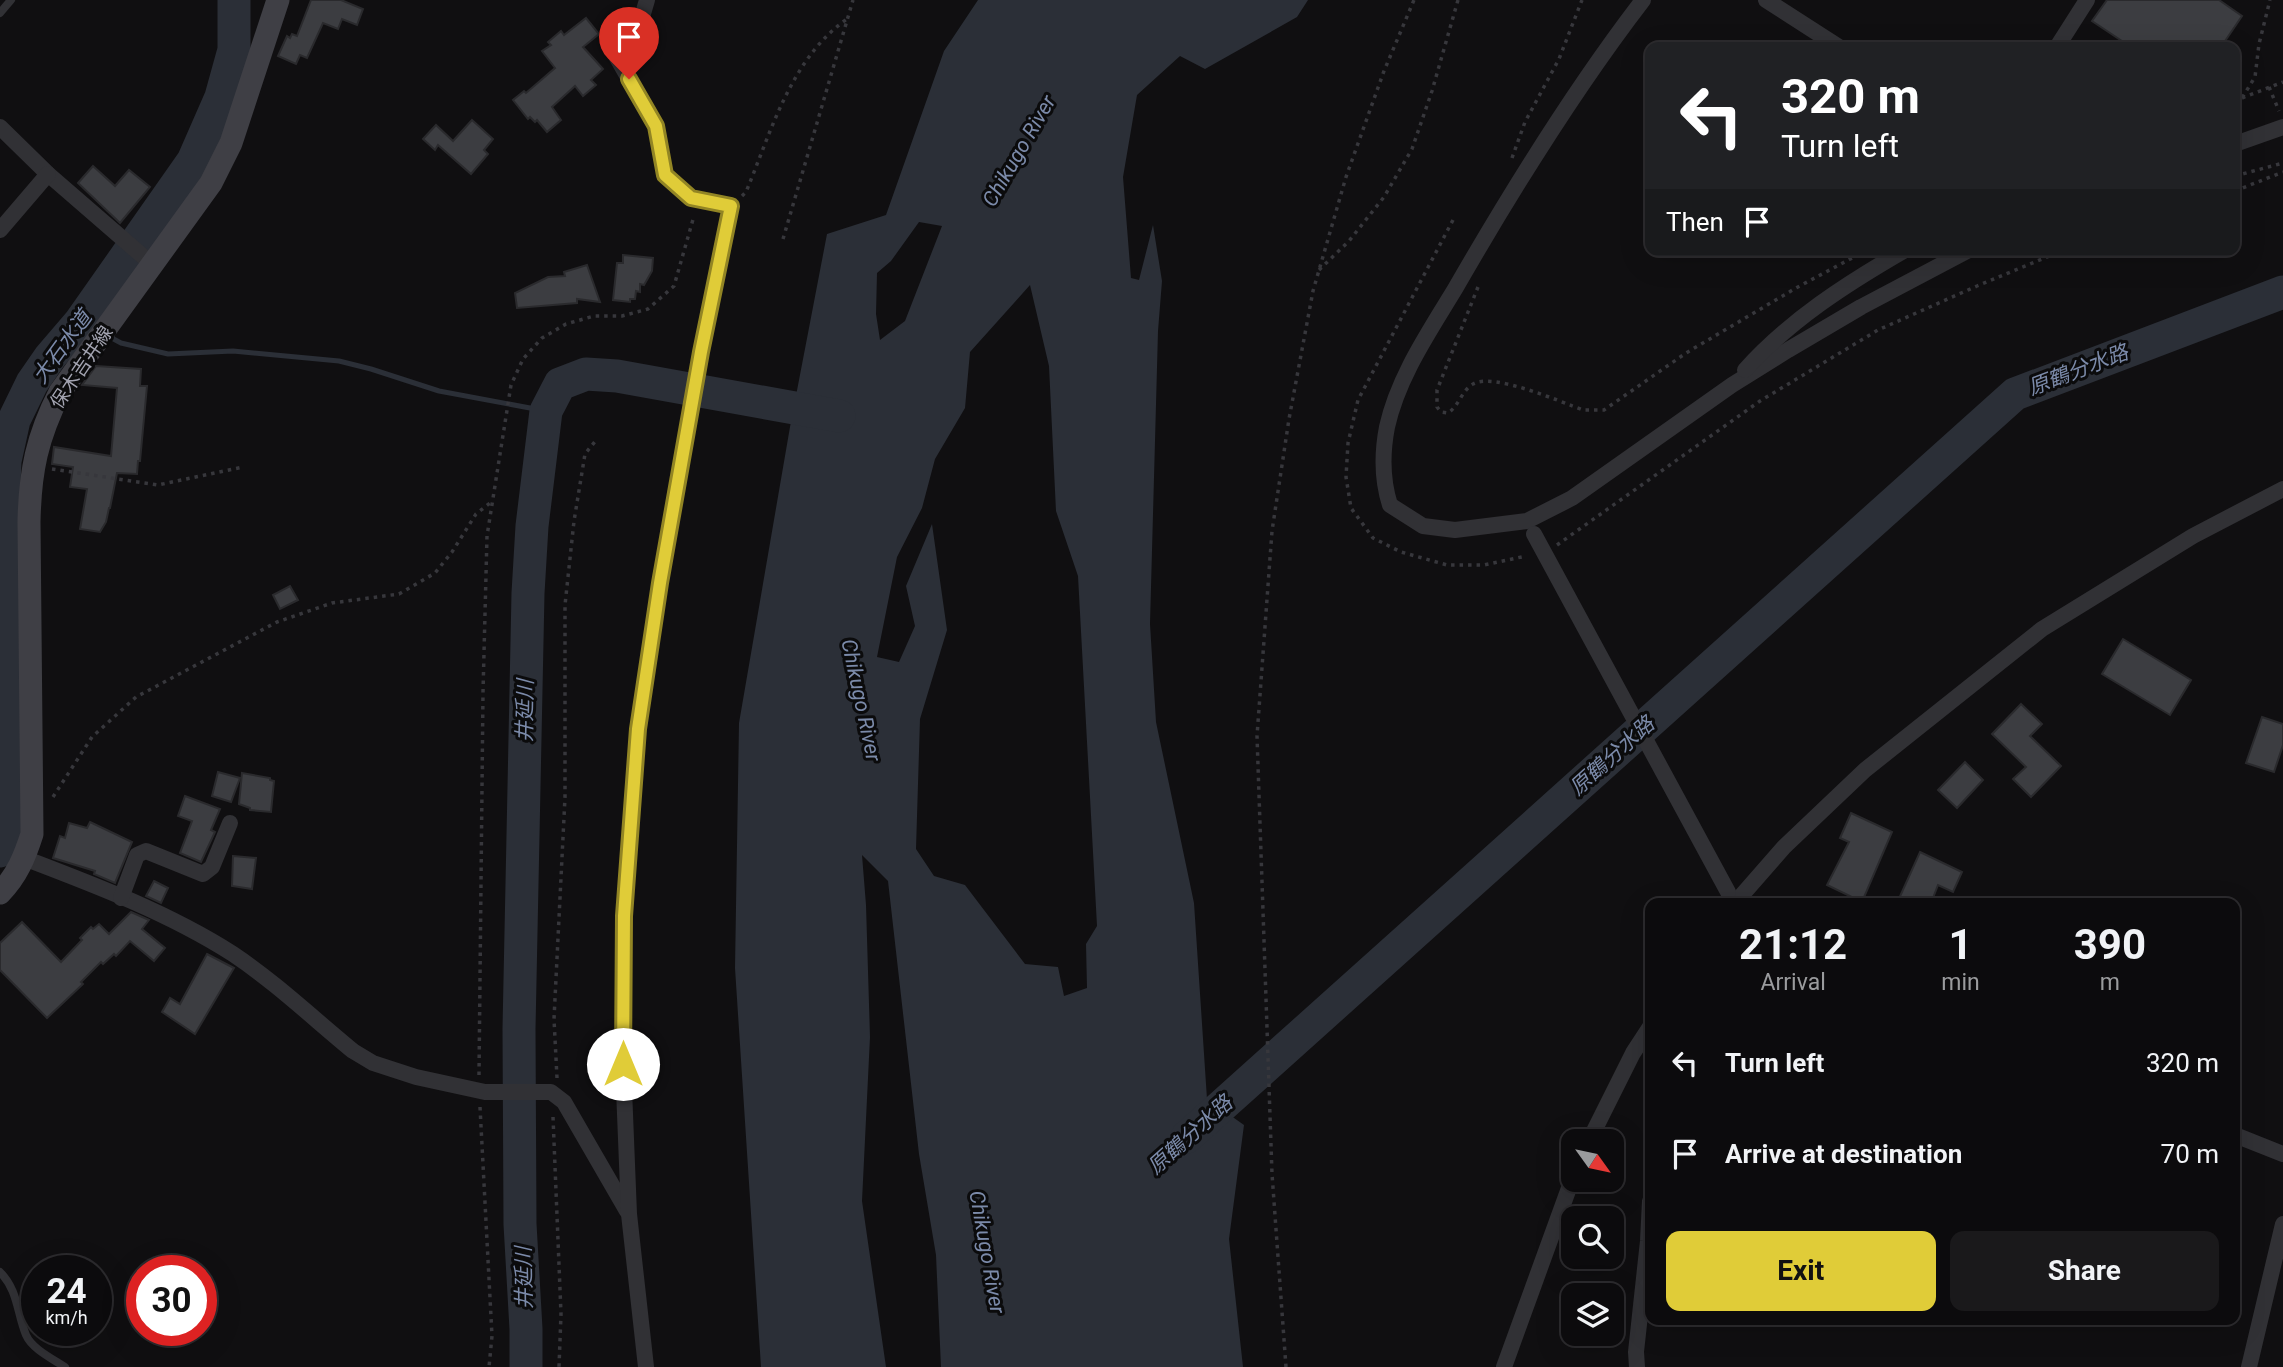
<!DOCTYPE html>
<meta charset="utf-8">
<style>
body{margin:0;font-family:Roboto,"Noto Sans JP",sans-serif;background:#1a191b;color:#f1f3f6;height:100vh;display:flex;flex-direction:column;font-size:26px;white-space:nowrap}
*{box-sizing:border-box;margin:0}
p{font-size:23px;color:#9a9b9d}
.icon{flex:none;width:38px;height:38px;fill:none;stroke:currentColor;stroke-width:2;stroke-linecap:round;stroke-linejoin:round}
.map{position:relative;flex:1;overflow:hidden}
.details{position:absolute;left:1645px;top:898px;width:595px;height:427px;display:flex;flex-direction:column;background:#0c0b0d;border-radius:14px;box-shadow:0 7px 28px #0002,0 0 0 2px #2c2b2e}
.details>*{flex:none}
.banner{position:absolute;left:1645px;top:42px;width:595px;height:214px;border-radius:14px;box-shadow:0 7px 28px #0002,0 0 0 2px #2c2b2e;background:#202124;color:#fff;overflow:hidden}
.needle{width:46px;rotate:123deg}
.tools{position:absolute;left:1561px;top:1129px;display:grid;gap:14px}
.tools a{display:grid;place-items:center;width:63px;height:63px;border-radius:14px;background:#0c0b0d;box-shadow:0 7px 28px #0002,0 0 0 2px #2c2b2e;font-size:35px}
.speed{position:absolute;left:21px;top:1255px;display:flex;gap:14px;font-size:35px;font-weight:700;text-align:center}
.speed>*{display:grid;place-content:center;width:91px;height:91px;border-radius:50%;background:#0c0b0d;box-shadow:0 7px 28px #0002,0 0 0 2px #2c2b2e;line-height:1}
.speed small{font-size:18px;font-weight:400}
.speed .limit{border:10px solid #d22;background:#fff;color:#111}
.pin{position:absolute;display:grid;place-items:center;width:60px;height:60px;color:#fff;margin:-72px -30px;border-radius:50% 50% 50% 0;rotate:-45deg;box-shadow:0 0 7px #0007}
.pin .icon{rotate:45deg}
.me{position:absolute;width:77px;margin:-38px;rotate:0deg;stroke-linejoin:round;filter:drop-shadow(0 0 5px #0008)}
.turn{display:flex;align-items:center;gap:24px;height:147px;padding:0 21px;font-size:32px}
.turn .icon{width:91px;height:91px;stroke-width:2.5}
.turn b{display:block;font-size:49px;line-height:60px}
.then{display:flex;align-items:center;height:66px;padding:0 21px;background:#0003;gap:14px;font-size:26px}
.eta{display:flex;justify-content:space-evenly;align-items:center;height:119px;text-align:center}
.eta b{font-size:42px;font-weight:700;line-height:49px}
.primary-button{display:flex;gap:14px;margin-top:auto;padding:14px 21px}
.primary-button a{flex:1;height:80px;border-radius:14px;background:#e0cc38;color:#111;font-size:28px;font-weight:700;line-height:80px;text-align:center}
.primary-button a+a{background:#1a191b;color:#f1f3f6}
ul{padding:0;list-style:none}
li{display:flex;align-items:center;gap:21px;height:91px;padding:0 21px}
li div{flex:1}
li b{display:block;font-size:26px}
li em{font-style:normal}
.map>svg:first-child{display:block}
.water{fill:#2b2f37;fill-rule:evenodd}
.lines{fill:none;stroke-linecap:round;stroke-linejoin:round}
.stream{stroke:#2b2f37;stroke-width:5}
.river{stroke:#2b2f37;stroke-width:33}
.building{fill:#3c3d41;stroke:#2a2a2d;stroke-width:2}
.path{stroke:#37373c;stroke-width:3.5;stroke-dasharray:3.5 5;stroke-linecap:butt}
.lane{stroke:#313135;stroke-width:8}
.street{stroke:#313135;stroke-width:16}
.secondary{stroke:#3f3f45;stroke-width:23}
.street-bridge{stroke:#313135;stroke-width:16}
.route-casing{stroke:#928524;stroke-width:18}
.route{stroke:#e0cc38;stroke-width:12}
.labels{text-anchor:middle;stroke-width:6;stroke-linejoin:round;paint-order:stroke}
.street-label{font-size:19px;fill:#a2a3b0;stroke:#0b0b0c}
.water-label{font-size:21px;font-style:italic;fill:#7b8aa9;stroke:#0b0b0c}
</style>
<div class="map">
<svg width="2283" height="1367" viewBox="0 0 2283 1367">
<rect width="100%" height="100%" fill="#100f11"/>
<path class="water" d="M978 0H1308L1297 17 1205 69 1180 56 1137 95 1123 177 1131 278 1139 280 1153 225 1162 281 1158 331 1150 624 1156 722 1194 903 1207 1099 1244 1125 1229 1239 1243 1367H941L936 1255 919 1154 888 881 862 855 866 905 870 1037 862 1201 886 1367H761L735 968 739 723 790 427 827 234 886 215 944 51ZM919 222 942 226 905 321 880 340 876 314 877 273 891 261ZM1030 285 1049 366 1056 511 1078 576 1097 926 1086 944 1087 988 1064 996 1058 967 1025 964 965 885 934 876 916 849 920 719 947 630 932 524 906 586 915 626 899 662 877 657 897 557 922 508 935 459 965 408 970 352Z"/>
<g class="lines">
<g class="stream">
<path d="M80 322 96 330"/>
<path d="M108 336 121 343 168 354 233 351 339 361 371 369 439 391 546 411"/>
</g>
<g class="river">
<path d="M0 851 5 845 11 819 9 704 2 532 5 461 14 420 32 383 50 357 80 322 193 161 221 97 234 50V0"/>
<path d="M1187 1137 2015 394 2283 292"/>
<path d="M526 1367V1329L520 1224 519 1029 528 593 532 526 546 411 560 384 586 374 617 376 839 416"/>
</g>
</g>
<g class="building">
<path d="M311 0H341L363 9 357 25 342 19 338 29 323 23 307 58 300 55 296 64 278 56 287 36 290 38 292 34 297 36Z"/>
<path d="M2107 0H2219L2242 16 2221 47H2131L2092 21Z"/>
<path d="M586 18 599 34 583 47 603 69 591 80 596 85 583 96 575 86 552 107 561 120 547 132 537 120 535 122 530 117 528 119 513 100 524 91 526 93 555 68 542 51 551 45 548 42 561 31 564 35Z"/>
<path d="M472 120 493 139 484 150 488 154 471 174 438 145 435 150 423 139 436 125 453 141Z"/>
<path d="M93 166 115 186 129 170 150 187 120 223 78 183Z"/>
<path d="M623 255 653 258 652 271 644 285 640 284V292L636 291 635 299H630V302L613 300 617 263H623Z"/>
<path d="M587 265 600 302 577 299V303L517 308 515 293 548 277 565 276 564 272Z"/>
<path d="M96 366 141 369 140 386H147L140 461H138L137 474 117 473 110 508H109L106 522 100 532 80 529 87 489 70 487 73 467 52 464 54 447 111 456 117 388 82 385Z"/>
<path d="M290 586 298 600 280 609 273 595Z"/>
<path d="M2123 639 2191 680 2170 715 2102 674Z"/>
<path d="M2021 704 2042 724 2030 736 2061 766 2031 797 2013 779 2026 767 1992 734Z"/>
<path d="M2262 717 2283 724V745L2274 772 2246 763Z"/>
<path d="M1965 762 1983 780 1957 808 1938 790Z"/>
<path d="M218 772 240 778 231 802 212 796Z"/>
<path d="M242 773 270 778V780L274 781 271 812 250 810V808L239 804Z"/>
<path d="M185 796 220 809 211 830 215 832 201 862 180 853 192 821 178 816Z"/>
<path d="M1851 813 1892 832 1862 902 1827 885 1849 842 1840 838Z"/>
<path d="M90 822 132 842 115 883 94 874 95 871 53 858 60 836 65 838 69 823 87 828Z"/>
<path d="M1920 852 1962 872 1953 892 1938 885 1931 903H1897Z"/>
<path d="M233 856 256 858 252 889 232 886Z"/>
<path d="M154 881 168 888 161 903 146 896Z"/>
<path d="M131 912 149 920 142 929 165 948 154 961 130 941 116 956 114 954 103 964 101 962 81 982 83 984 47 1018 0 970V943L22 922 61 962 82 940 80 938 91 927 93 929 99 924 109 934Z"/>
<path d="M207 954 234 968 195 1034 162 1012 170 998 180 1004Z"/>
</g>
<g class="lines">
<g class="path">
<path d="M2269 87 2279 111"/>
<path d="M2242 98 2283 82"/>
<path d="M2235 102 2242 98 2255 77 2259 44 2270 0"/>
<path d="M1512 158 1525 122 1559 59 1582 0"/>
<path d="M2235 176 2283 163"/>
<path d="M2235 191 2283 172"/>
<path d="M742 196 746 192C771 132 791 58 847 19"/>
<path d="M1453 220 1358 400 1348 443 1346 477 1351 508 1373 538 1401 552 1447 565H1484L1526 556"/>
<path d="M783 239 853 0"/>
<path d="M1319 270 1349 241 1384 197 1412 149 1432 91 1458 0"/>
<path d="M1478 287 1437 390V407L1441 412 1448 413C1459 406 1462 390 1473 384 1493 372 1561 402 1583 410H1604L1686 353 1796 288 1867 250"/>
<path d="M52 469 158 485 243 467"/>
<path d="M1557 545 1760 401 1878 330 1977 286 2064 250"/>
<path d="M53 797 92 737 136 697 277 622 332 603 399 594 435 573 452 552 476 514 490 503"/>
<path d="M479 1075 483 692 487 536 511 385 523 359 542 338 566 324 594 316H622L648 309 674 286 694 216"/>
<path d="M557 1078 554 1019 565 797V605L574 521 585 454 597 439"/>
<path d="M480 1107 492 1336 489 1367"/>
<path d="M553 1117 561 1314 559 1367"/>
<path d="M1286 1367 1272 1174 1257 736 1272 531 1289 419 1313 291 1346 177 1384 71 1414 0"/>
</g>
<g class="lane">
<path d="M0 13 11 0"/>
<path d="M0 1272C18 1290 17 1313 26 1335 32 1349 53 1359 65 1367"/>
</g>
<g class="street">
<path d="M1643 0C1573 91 1512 190 1455 289 1429 332 1398 377 1387 427 1382 453 1382 480 1390 505L1423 526 1455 530 1527 521 1572 498 1732 385 1788 350 1861 307 1969 250"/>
<path d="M1766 0 1839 47"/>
<path d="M2057 47 2087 0"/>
<path d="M0 127 48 174 153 265"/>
<path d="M2235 144 2283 127"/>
<path d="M0 230 48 174"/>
<path d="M1745 370C1790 320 1846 284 1905 250"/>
<path d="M24 858C95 885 169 913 233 954 275 982 314 1019 353 1051L373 1063 416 1077 485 1092H551L564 1102 627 1211"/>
<path d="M121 898 137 855 146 851 203 874 212 867 230 823"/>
<path d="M1735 903 1784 847 1865 770 2042 629 2193 536 2283 489"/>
<path d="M2235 1135 2283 1154"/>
<path d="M1589 1141 1633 1053 1650 1027"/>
<path d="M646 1367 629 1214 623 1064 624 917 638 729 660 583 701 352 731 206 691 198 665 175 656 126 616 56 625 31 642 17 647 0"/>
<path d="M1504 1367 1573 1177"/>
<path d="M1637 1367 1636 1352 1648 1241 1650 1201"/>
<path d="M2249 1367 2283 1224"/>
</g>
<path class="secondary" d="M0 893C17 876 25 856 32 834L29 522C30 471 37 437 60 392L211 183 231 143 278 0"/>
<path class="street-bridge" d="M1534 534 1728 892"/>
</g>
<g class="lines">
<defs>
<path id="route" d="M623 1064 624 916 638 729 660 583 701 352 731 206 691 198 665 175 656 126 629 79"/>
</defs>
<use href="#route" class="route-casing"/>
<use href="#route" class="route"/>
</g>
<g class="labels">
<g class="street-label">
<text transform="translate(81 367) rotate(-56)" y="7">保木吉井線</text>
</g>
<g class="water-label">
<text transform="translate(1019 151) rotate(-60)" y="7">Chikugo River</text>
<text transform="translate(62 347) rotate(-54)" y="7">大石水道</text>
<text transform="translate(2078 370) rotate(-21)" y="7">原鶴分水路</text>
<text transform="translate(861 700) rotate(78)" y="7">Chikugo River</text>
<text transform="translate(525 711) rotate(-89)" y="7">井延川</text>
<text transform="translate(1612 756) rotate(-42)" y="7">原鶴分水路</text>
<text transform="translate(1190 1135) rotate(-42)" y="7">原鶴分水路</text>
<text transform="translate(987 1252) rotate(80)" y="7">Chikugo River</text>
<text transform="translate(524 1278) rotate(-91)" y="7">井延川</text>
</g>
</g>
</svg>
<div class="tools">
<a><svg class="needle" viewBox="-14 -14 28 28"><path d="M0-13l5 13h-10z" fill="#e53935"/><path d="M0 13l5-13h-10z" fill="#9a9b9d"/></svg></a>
<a><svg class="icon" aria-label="search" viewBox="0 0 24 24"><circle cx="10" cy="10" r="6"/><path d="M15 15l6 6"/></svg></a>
<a><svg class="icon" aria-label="layers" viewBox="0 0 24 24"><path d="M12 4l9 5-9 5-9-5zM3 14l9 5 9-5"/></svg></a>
</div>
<div class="speed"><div>24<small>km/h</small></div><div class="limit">30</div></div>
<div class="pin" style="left:629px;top:79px;background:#d93025"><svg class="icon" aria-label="arrive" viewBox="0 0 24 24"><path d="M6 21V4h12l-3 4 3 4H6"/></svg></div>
<svg class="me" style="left:623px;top:1064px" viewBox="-20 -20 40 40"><circle r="19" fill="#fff"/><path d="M0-13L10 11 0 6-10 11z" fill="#e0cc38"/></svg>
<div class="banner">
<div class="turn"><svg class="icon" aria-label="left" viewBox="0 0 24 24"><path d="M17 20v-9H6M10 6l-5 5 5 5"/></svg><div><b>320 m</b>Turn left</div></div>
<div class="then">Then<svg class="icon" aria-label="arrive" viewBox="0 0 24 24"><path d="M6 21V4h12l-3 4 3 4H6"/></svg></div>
</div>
<section class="details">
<div class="eta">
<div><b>21:12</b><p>Arrival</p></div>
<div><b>1</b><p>min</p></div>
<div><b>390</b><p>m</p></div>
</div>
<ul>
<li><svg class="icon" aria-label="left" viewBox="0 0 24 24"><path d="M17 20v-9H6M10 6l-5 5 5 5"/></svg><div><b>Turn left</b></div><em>320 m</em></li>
<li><svg class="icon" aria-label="arrive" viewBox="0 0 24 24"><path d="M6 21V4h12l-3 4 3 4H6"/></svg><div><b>Arrive at destination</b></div><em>70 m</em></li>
</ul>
<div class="primary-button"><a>Exit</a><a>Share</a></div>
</section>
</div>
